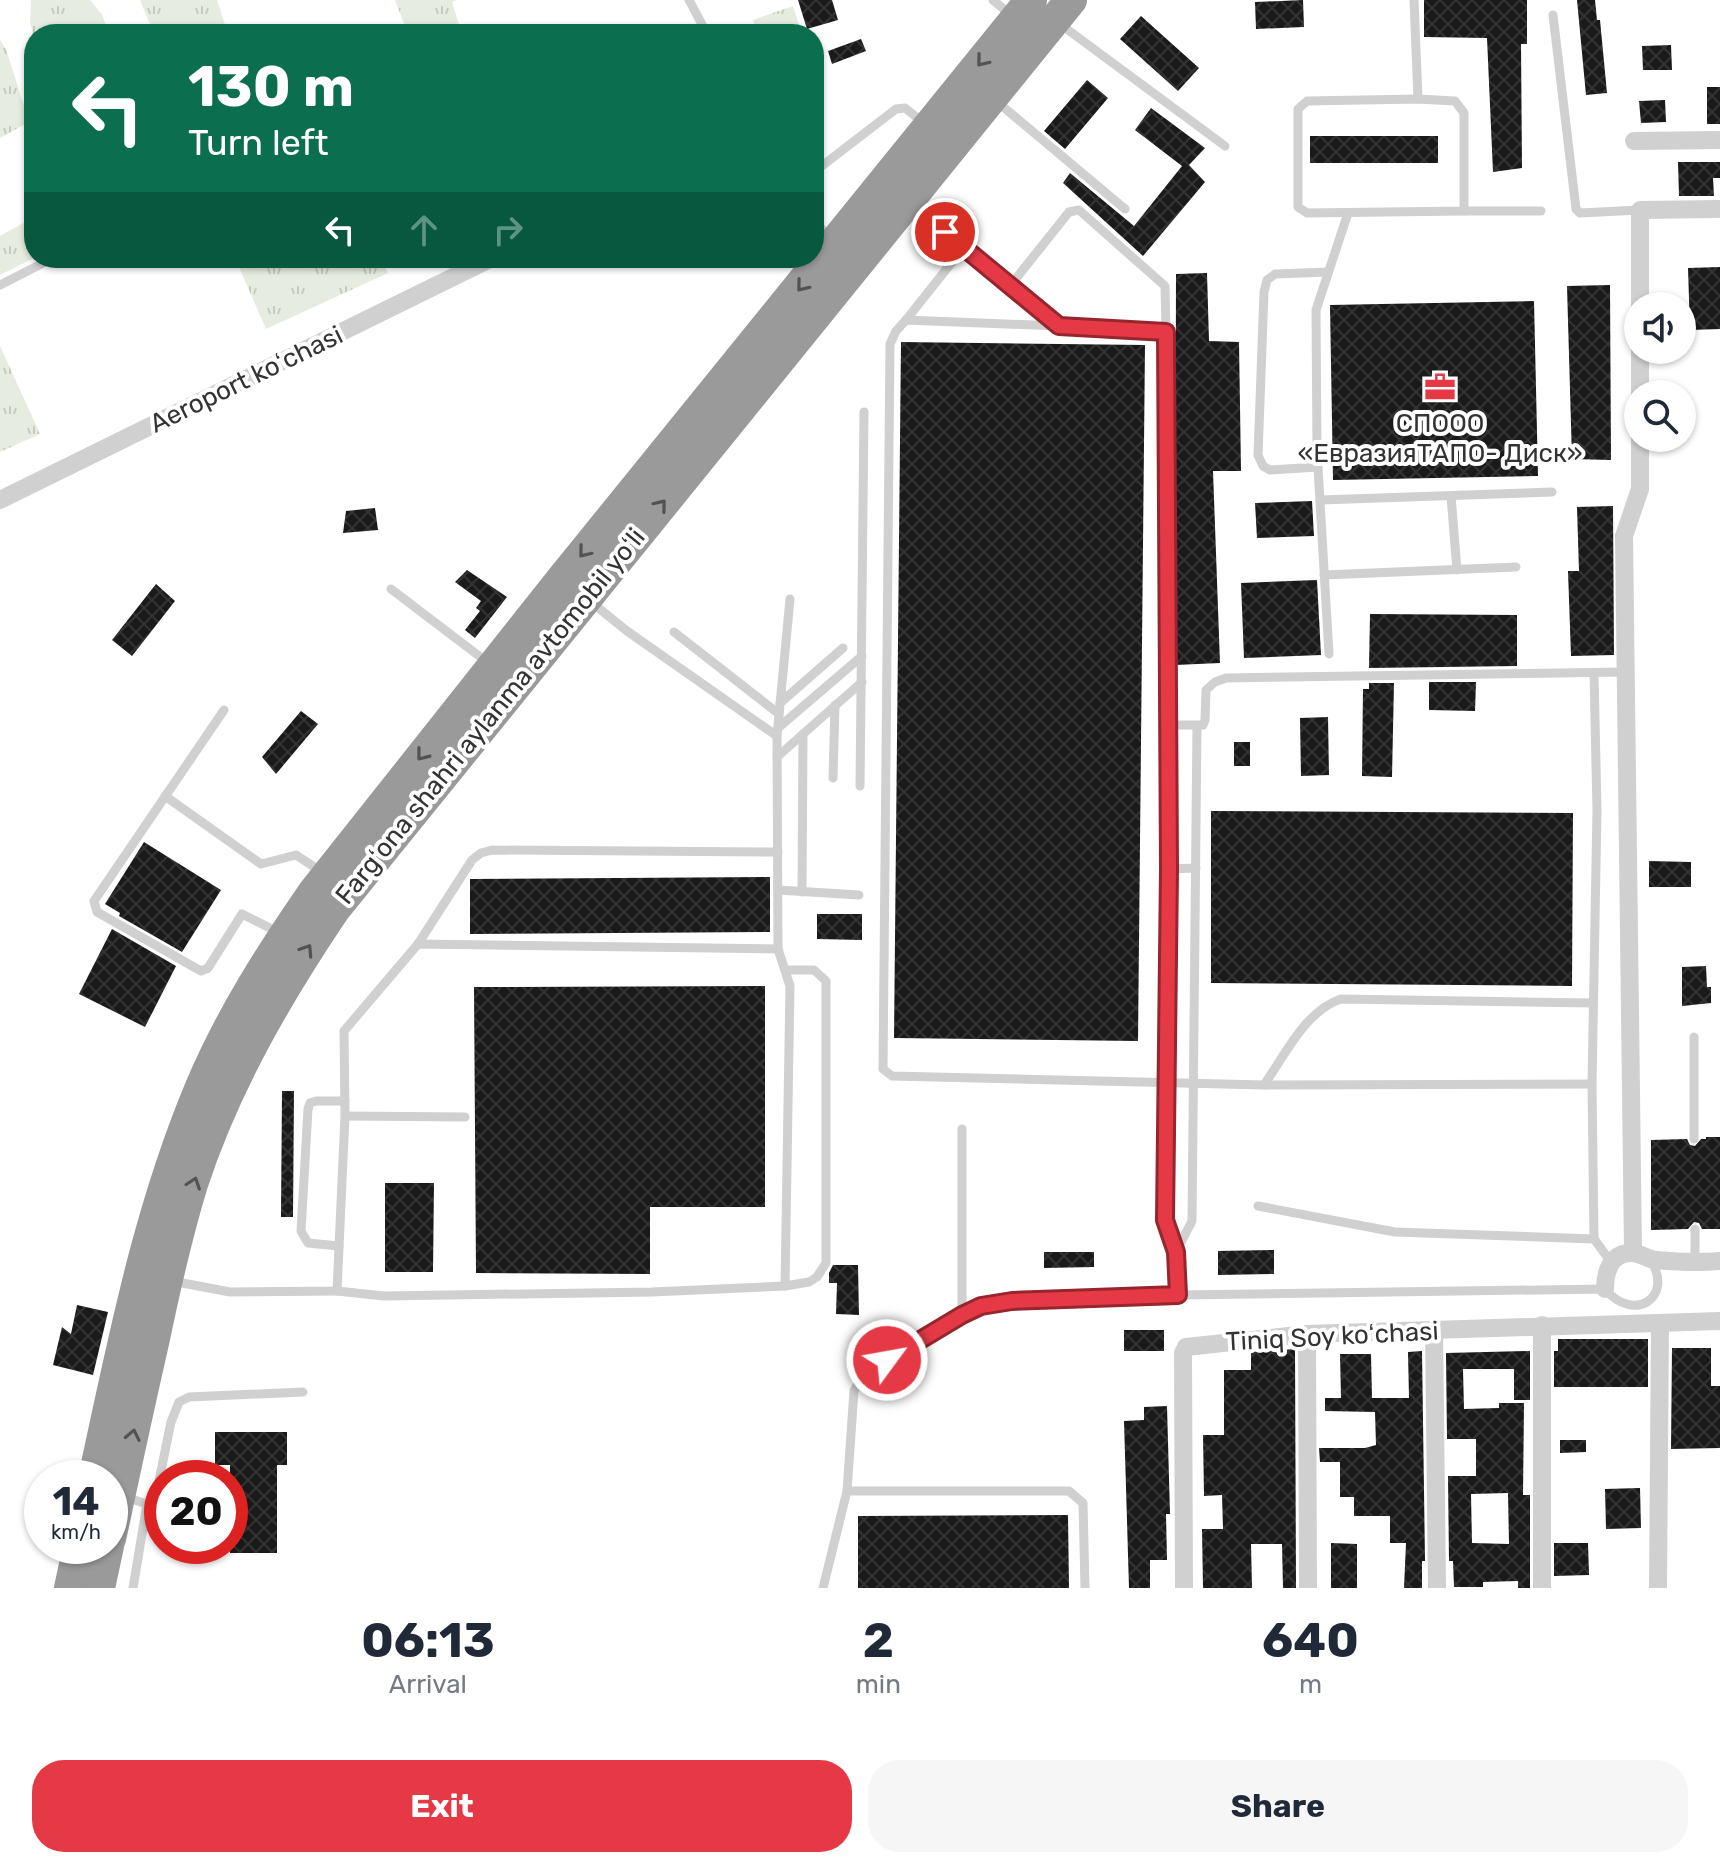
<!DOCTYPE html>
<meta charset="utf-8">
<style>
body{margin:0;font-family:Rubik,sans-serif;background:#f6f6f7;color:#1f2937;height:100vh;display:flex;flex-direction:column;font-size:30px;white-space:nowrap}
*{box-sizing:border-box;margin:0}
p{font-size:26px;color:#747a83}
.icon{flex:none;width:44px;height:44px;fill:none;stroke:currentColor;stroke-width:2;stroke-linecap:round;stroke-linejoin:round}
.map{position:relative;height:1588px;overflow:hidden}
.drawer{display:flex;flex-direction:column;background:#fff;flex:1}
.drawer>*{flex:none}
.banner{position:absolute;left:24px;top:24px;width:800px;height:244px;border-radius:32px;box-shadow:0 2px 6px #0004;background:#0b6e4f;color:#fff;overflow:hidden}
.tools{position:absolute;left:1624px;top:292px;display:grid;gap:16px}
.tools a{display:grid;place-items:center;width:72px;height:72px;border-radius:50%;background:#fff;box-shadow:0 2px 6px #0004;font-size:40px}
.speed{position:absolute;left:24px;top:1460px;display:flex;gap:16px;font-size:40px;font-weight:700;text-align:center}
.speed>*{display:grid;place-content:center;width:104px;height:104px;border-radius:50%;background:#fff;box-shadow:0 2px 6px #0004;line-height:1}
.speed small{font-size:20px;font-weight:400}
.speed .limit{border:12px solid #d22;background:#fff;color:#111}
.pin{position:absolute;display:grid;place-items:center;width:68px;height:68px;color:#fff;margin:-34px;border:4px solid #fff;border-radius:50%;box-shadow:0 2px 8px #0007}
.me{position:absolute;width:88px;margin:-44px;rotate:58deg;stroke-linejoin:round;filter:drop-shadow(0 0 6px #0008)}
.turn{display:flex;align-items:center;gap:28px;height:168px;padding:0 32px;font-size:36px}
.turn .icon{width:104px;height:104px;stroke-width:2.5}
.turn b{display:block;font-size:56px;line-height:68px}
.lanes{display:flex;align-items:center;height:76px;padding:0 32px;background:#0003;justify-content:center;gap:40px;direction:ltr}
.lanes .off{opacity:.35}
.eta{display:flex;justify-content:space-evenly;align-items:center;height:136px;text-align:center}
.eta b{font-size:48px;font-weight:700;line-height:56px}
.cta{display:flex;gap:16px;margin-top:auto;padding:16px 32px}
.cta a{flex:1;height:92px;border-radius:32px;background:#e63946;color:#fff;font-size:32px;font-weight:700;line-height:92px;text-align:center}
.cta a+a{background:#f6f6f7;color:#1f2937}
.map>svg:first-child{display:block}
.grass{fill:url(#grass-tufts)}
.building{fill:url(#building-cross-hatch);fill-rule:evenodd}
.lines{fill:none;stroke-linecap:round;stroke-linejoin:round}
.lane{stroke:#d0d0d0;stroke-width:9}
.street{stroke:#d0d0d0;stroke-width:18}
.highway{stroke:#9a9a9a;stroke-width:32}
.oneway{stroke:#525252}
.route-casing{stroke:#96252e;stroke-width:20}
.route{stroke:#e63946;stroke-width:14}
.labels{text-anchor:middle;stroke-width:8;stroke-linejoin:round;paint-order:stroke}
.street-label{font-size:26px;fill:#333;stroke:#fff}
.poi-label{font-size:26px;fill:#333;stroke:#fff}
</style>
<div class="map">
<svg width="1720" height="1588" viewBox="0 0 1720 1588">
<defs>
<pattern id="grass-tufts" width="24" height="20" patternUnits="userSpaceOnUse" patternTransform="scale(2)"><rect width="24" height="20" fill="#e6ecdf"/><path d="M3 7l-1-3M5 7V3M7 7l1-3M15 17l-1-3M17 17v-4M19 17l1-3" fill="none" stroke="#c6cbc0"/></pattern>
<pattern id="building-cross-hatch" width="8" height="8" patternUnits="userSpaceOnUse" patternTransform="scale(2)"><rect width="8" height="8" fill="#1a1a1a"/><path d="M0 0l8 8M0 8l8-8" fill="none" stroke="#333"/></pattern>
</defs>
<rect width="100%" height="100%" fill="#fff"/>
<g class="grass">
<path d="M31 0H90L102 15 109 34H34V38L30 22Z"/>
<path d="M140 0H217L227 31 221 34H154Z"/>
<path d="M395 0H457L452 2 462 34H408Z"/>
<path d="M793 6 801 31 809 29 810 34H758L753 20Z"/>
<path d="M0 40 6 49 29 122 0 138Z"/>
<path d="M34 217V258L0 275V236Z"/>
<path d="M235 258H381L388 273 266 329Z"/>
<path d="M0 346 40 434 0 452Z"/>
</g>
<g class="building">
<path d="M798 0H832L838 20 807 29Z"/>
<path d="M1303 0 1304 27 1256 29 1255 2Z"/>
<path d="M1424 0H1527V44H1521L1522 168 1493 172 1487 38 1424 37Z"/>
<path d="M1577 0H1595L1597 20H1600L1607 93 1586 95Z"/>
<path d="M1141 16 1199 68 1178 91 1120 39Z"/>
<path d="M861 39 866 51 832 64 828 51Z"/>
<path d="M1671 45 1672 70H1643L1642 46Z"/>
<path d="M1087 80 1108 98 1065 149 1044 131Z"/>
<rect x="1707" y="87" width="13" height="37"/>
<path d="M1665 100 1666 122 1641 123 1639 101Z"/>
<path d="M1151 108 1205 148 1189 165 1205 182 1143 256 1063 183 1070 173 1134 226 1182 166 1135 130Z"/>
<rect x="1310" y="136" width="128" height="27"/>
<path d="M1678 162H1720V178H1713L1714 196H1679Z"/>
<path d="M1720 267V329L1690 330 1688 268Z"/>
<path d="M1207 273 1209 341 1239 342 1241 471H1213L1220 663 1175 665 1176 274Z"/>
<path d="M1610 285 1611 460 1572 459 1567 286Z"/>
<path d="M1534 301 1538 476 1333 480 1330 305Z"/>
<path d="M901 342 1145 345 1138 1041 894 1038Z"/>
<path d="M1312 501 1314 536 1257 538 1255 503Z"/>
<path d="M1613 506 1614 655 1571 656 1568 571H1579L1577 507Z"/>
<path d="M375 508 378 530 343 533 346 511Z"/>
<path d="M467 570 507 597 475 638 465 630 480 611 476 608 481 601 455 582Z"/>
<path d="M1317 580 1321 655 1244 658 1241 583Z"/>
<path d="M156 584 175 601 132 656 112 640Z"/>
<path d="M1370 614 1517 615V666L1369 668Z"/>
<path d="M1429 682H1476L1475 711 1429 710Z"/>
<path d="M1369 683H1394L1392 777 1362 776 1363 689H1369Z"/>
<path d="M301 711 318 724 276 774 262 757Z"/>
<path d="M1328 717 1329 775 1301 776 1300 718Z"/>
<rect x="1234" y="742" width="16" height="24"/>
<path d="M1211 811 1573 813 1572 986 1211 983Z"/>
<path d="M144 842 221 890 182 952 119 916 120 913 105 904Z"/>
<path d="M1649 861 1691 862V887H1649Z"/>
<path d="M770 877V932L470 934V879Z"/>
<path d="M817 914H862V940L817 939Z"/>
<path d="M112 929 176 966 145 1027 79 994Z"/>
<path d="M1706 966 1707 987H1711V1003L1682 1006V967Z"/>
<path d="M765 986V1207H650V1274L476 1273 474 987Z"/>
<path d="M282 1091H294L293 1217H281Z"/>
<path d="M1706 1137H1720V1229H1702L1699 1223 1694 1222 1688 1229 1651 1230V1140L1687 1139 1690 1145 1695 1146 1701 1139H1706Z"/>
<path d="M385 1183H434L433 1272H385Z"/>
<path d="M1274 1250V1274L1218 1275V1251Z"/>
<path d="M1044 1252H1094V1267L1044 1268Z"/>
<path d="M833 1265H858L859 1315 836 1314 837 1283H829V1273Z"/>
<path d="M77 1305 108 1312 93 1375 53 1365 62 1327 71 1334Z"/>
<rect x="1124" y="1330" width="40" height="21"/>
<path d="M1558 1339H1648V1387H1554V1351H1558Z"/>
<path d="M1672 1348H1711V1386H1720V1448L1671 1449Z"/>
<path d="M1295 1349 1296 1588H1283L1282 1544H1251L1252 1588H1203L1202 1529H1223L1222 1495 1204 1496 1203 1435H1224V1370H1251V1352Z"/>
<path d="M1422 1351 1425 1561H1422V1588H1404L1406 1543H1390V1516H1354V1497H1340V1462H1320L1319 1448H1365L1376 1445 1375 1412 1325 1411V1398H1341L1340 1354H1371L1372 1398H1409L1408 1352Z"/>
<path d="M1530 1351V1400H1514V1369H1463L1464 1409 1499 1408V1403H1524L1523 1495H1530V1588H1518V1581L1483 1582V1587H1454L1453 1561H1449L1448 1476H1476V1439H1447L1446 1353ZM1508 1493 1509 1544 1472 1543 1471 1494Z"/>
<path d="M1167 1406 1170 1514H1166L1167 1560H1150V1588H1129L1124 1421 1144 1420V1407Z"/>
<path d="M215 1432H287V1465H277V1553H230V1465H215Z"/>
<path d="M1560 1440H1586V1452L1560 1453Z"/>
<path d="M1640 1488 1641 1528 1606 1529 1605 1489Z"/>
<path d="M1068 1515 1069 1588H858V1516Z"/>
<path d="M1331 1543 1357 1544V1588H1331Z"/>
<path d="M1554 1543H1588L1589 1575 1554 1576Z"/>
</g>
<g class="lines">
<g class="lane">
<path d="M689 0 707 34"/>
<path d="M993 0 1012 16"/>
<path d="M1414 0 1418 99"/>
<path d="M1553 15 1576 209 1580 213 1640 210"/>
<path d="M1060 24 1225 146"/>
<path d="M1418 99 1455 101 1464 113V211L1307 213 1298 207V109L1307 101Z"/>
<path d="M995 100 1125 209"/>
<path d="M814 172 896 109 905 108 924 123"/>
<path d="M911 203 1059 326 1166 332 1169 869 1165 1220 1176 1252 1178 1295"/>
<path d="M1464 211H1541"/>
<path d="M0 285 53 258"/>
<path d="M1010 286 1069 212 1079 210 1165 286 1166 332"/>
<path d="M906 320 964 247"/>
<path d="M1059 326 906 320 896 331 890 344 883 1069 892 1076 1264 1085 1592 1084"/>
<path d="M1318 467 1270 470 1263 466 1258 455 1264 292 1267 280 1275 274 1328 272"/>
<path d="M1451 496 1457 570"/>
<path d="M1320 500 1552 492"/>
<path d="M1324 575 1516 567"/>
<path d="M391 589 487 662"/>
<path d="M674 632 779 714"/>
<path d="M1329 654 1317 451 1316 310 1348 213"/>
<path d="M1594 674 1597 810 1592 1084 1594 1239 1611 1262"/>
<path d="M780 703 843 648"/>
<path d="M224 710 94 901 97 912 201 971 208 968 242 914 280 933"/>
<path d="M1168 725H1203L1205 720 1206 690 1215 682 1226 678 1625 672"/>
<path d="M778 728 862 656"/>
<path d="M777 736 790 599"/>
<path d="M777 757 862 682"/>
<path d="M833 778 835 705"/>
<path d="M860 786 864 412"/>
<path d="M165 796 261 864 296 855 322 872"/>
<path d="M1169 869 1196 868"/>
<path d="M778 890 859 895"/>
<path d="M802 892 803 734"/>
<path d="M418 944 472 860 481 853 492 850 778 852"/>
<path d="M778 949 790 986 785 1286"/>
<path d="M1264 1085C1285 1055 1305 1011 1341 999L1593 1003"/>
<path d="M345 1116 465 1117"/>
<path d="M1694 1139V1037"/>
<path d="M1258 1206 1395 1232 1594 1239"/>
<path d="M339 1246 308 1243 301 1231 308 1109 310 1103 316 1101H345"/>
<path d="M1176 1252 1192 1221 1197 726"/>
<path d="M1695 1262V1229"/>
<path d="M172 1281 230 1292 337 1291 345 1116 344 1031 418 944 778 949 777 736 627 631 591 602"/>
<path d="M337 1291 384 1296 652 1292 785 1286 809 1282 817 1277 826 1263V981L814 970H785"/>
<path d="M962 1315V1129"/>
<path d="M847 1491H1069L1083 1503 1085 1588"/>
<path d="M125 1497 147 1504 133 1588"/>
<path d="M154 1505 171 1422 179 1402 189 1397 303 1392"/>
<path d="M823 1588 847 1491 854 1391 862 1375 962 1315 981 1306 1012 1301 1178 1295 1605 1289C1634 1324 1674 1297 1651 1261"/>
</g>
<g class="street">
<path d="M1634 141 1720 140"/>
<path d="M814 227 833 248"/>
<path d="M1640 306V210L1720 209"/>
<path d="M1640 350V394"/>
<path d="M0 500 492 258"/>
<path d="M1633 1252 1624 536 1640 489V438"/>
<path d="M1605 1289C1605 1272 1611 1252 1632 1253 1640 1253 1647 1259 1656 1260 1678 1262 1698 1263 1720 1261"/>
<path d="M1434 1329 1437 1588"/>
<path d="M1307 1334 1308 1588"/>
<path d="M1184 1588 1183 1353 1186 1347 1307 1334 1720 1321"/>
<path d="M1542 1588V1325"/>
<path d="M1658 1588 1660 1323"/>
</g>
<g class="highway">
<path d="M94 1478C123 1345 148 1213 201 1087 230 1018 271 954 313 893L562 579 1031 0"/>
<path d="M110 1539C124 1474 138 1408 153 1343 164 1290 176 1236 192 1184 224 1086 276 996 334 910L1071 0"/>
<path d="M70 1588 79 1546"/>
<path d="M99 1588 108 1546"/>
</g>
</g>
<defs><path id="oneway-chevron" d="M-2-3.5L2.5 0L-2 3.5" fill="none" stroke-width="1.6" stroke-linecap="round" stroke-linejoin="round" transform="scale(2)"/></defs>
<g class="oneway">
<use href="#oneway-chevron" transform="translate(982 61) rotate(129)"/>
<use href="#oneway-chevron" transform="translate(802 286) rotate(129)"/>
<use href="#oneway-chevron" transform="translate(661 505) rotate(-51)"/>
<use href="#oneway-chevron" transform="translate(584 552) rotate(129)"/>
<use href="#oneway-chevron" transform="translate(422 755) rotate(128)"/>
<use href="#oneway-chevron" transform="translate(307 950) rotate(-57)"/>
<use href="#oneway-chevron" transform="translate(194 1183) rotate(-71)"/>
<use href="#oneway-chevron" transform="translate(133 1435) rotate(-78)"/>
</g>
<g class="lines">
<defs>
<path id="route" d="M887 1360 962 1315 981 1306 1012 1301 1178 1295 1176 1252 1165 1220 1169 869 1166 332 1059 326 945 232"/>
</defs>
<use href="#route" class="route-casing"/>
<use href="#route" class="route"/>
</g>
<defs>
<symbol id="office-bare" viewBox="-9 -9 18 18"><path d="M-6-3h4V-5.5h4V-3h4V5H-6ZM-1-4.5V-3h2v-1.5ZM-6 0V1H6V0Z" fill="#e63946" stroke="#fff" stroke-width="2.5" paint-order="stroke"/></symbol>
</defs>
<g fill-rule="evenodd">
<use href="#office-bare" x="1418" y="365" width="44" height="44"/>
</g>
<g class="labels">
<g class="street-label">
<text transform="translate(246 379) rotate(-26)" y="9">Aeroport koʻchasi</text>
<text transform="translate(490 716) rotate(-51)" y="9">Fargʻona shahri aylanma avtomobil yoʻli</text>
<text transform="translate(1332 1336) rotate(-3)" y="9">Tiniq Soy koʻchasi</text>
</g>
<g class="poi-label">
<text x="1440" y="432">СПООО<tspan x="1440" dy="30">«ЕвразияТАПО- Диск»</tspan></text>
</g>
</g>
</svg>
<div class="tools">
<a><svg class="icon" aria-label="sound" viewBox="0 0 24 24"><path d="M4 9h4l5-4v14l-5-4H4zM17 9q2 3 0 6"/></svg></a>
<a><svg class="icon" aria-label="search" viewBox="0 0 24 24"><circle cx="10" cy="10" r="6"/><path d="M15 15l6 6"/></svg></a>
</div>
<div class="speed"><div>14<small>km/h</small></div><div class="limit">20</div></div>
<div class="pin" style="left:945px;top:232px;background:#d93025"><svg class="icon" aria-label="arrive" viewBox="0 0 24 24"><path d="M6 21V4h12l-3 4 3 4H6"/></svg></div>
<svg class="me" style="left:887px;top:1360px" viewBox="-20 -20 40 40"><circle r="17" fill="#e63946" stroke="#fff" stroke-width="3"/><path d="M0-11L8 9 0 5-8 9z" fill="#fff"/></svg>
<div class="banner">
<div class="turn"><svg class="icon" aria-label="left" viewBox="0 0 24 24"><path d="M17 20v-9H6M10 6l-5 5 5 5"/></svg><div><b>130 m</b>Turn left</div></div>
<div class="lanes"><svg class="icon" aria-label="left" viewBox="0 0 24 24"><path d="M17 20v-9H6M10 6l-5 5 5 5"/></svg><svg class="icon off" aria-label="ahead" viewBox="0 0 24 24"><path d="M12 20V5M6 11l6-6 6 6"/></svg><svg class="icon off" aria-label="right" viewBox="0 0 24 24"><path d="M7 20v-9h11M14 6l5 5-5 5"/></svg></div>
</div>
</div>
<section class="drawer">
<div class="eta">
<div><b>06:13</b><p>Arrival</p></div>
<div><b>2</b><p>min</p></div>
<div><b>640</b><p>m</p></div>
</div>
<div class="cta"><a>Exit</a><a>Share</a></div>
</section>
